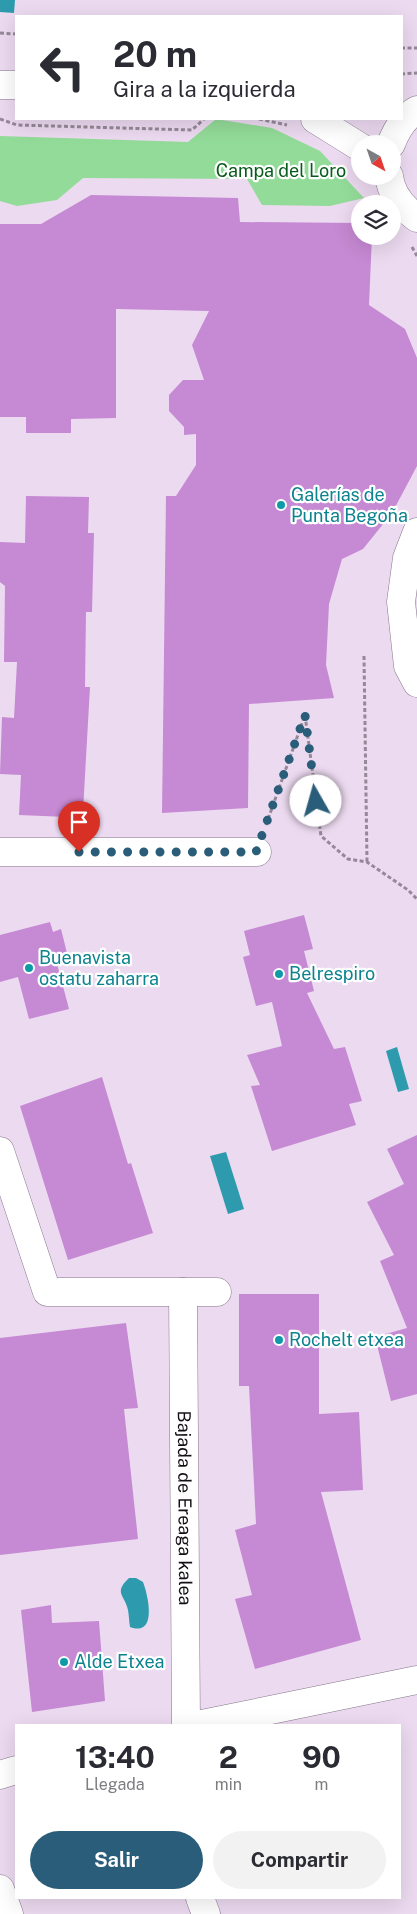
<!DOCTYPE html>
<html lang="es">
<meta charset="utf-8">
<style>
body{margin:0;font-family:"Public Sans",sans-serif;background:#f2f2f3;color:#2b2b33;height:100vh;display:flex;flex-direction:column;font-size:19px;white-space:nowrap}
*{box-sizing:border-box;margin:0}
p{font-size:16px;color:#7c7c81}
.icon{flex:none;width:28px;height:28px;fill:none;stroke:currentColor;stroke-width:2;stroke-linecap:round;stroke-linejoin:round}
.map{position:relative;flex:1;overflow:hidden}
.drawer{position:absolute;left:15px;top:1724px;width:386px;height:175px;display:flex;flex-direction:column;background:#fff;border-radius:0px;box-shadow:0 5px 20px #0002}
.drawer>*{flex:none}
.guide{position:absolute;left:15px;top:15px;width:388px;height:105px;border-radius:0px;box-shadow:0 5px 20px #0002;background:#fff;color:#2b2b33;overflow:hidden}
.needle{width:32px;rotate:140deg}
.buttons{position:absolute;left:351px;top:135px;display:grid;gap:10px}
.buttons a{display:grid;place-items:center;width:50px;height:50px;border-radius:50%;background:#fff;box-shadow:0 5px 20px #0002;font-size:25px}
.pin{position:absolute;display:grid;place-items:center;width:42px;height:42px;color:#fff;margin:-51px -21px;border-radius:50% 50% 50% 0;rotate:-45deg;box-shadow:0 0 5px #0007}
.pin .icon{rotate:45deg}
.me{position:absolute;width:55px;margin:-28px;rotate:353deg;stroke-linejoin:round;filter:drop-shadow(0 0 4px #0008)}
.turn{display:flex;align-items:center;gap:18px;height:105px;padding:0 15px;font-size:22px}
.turn .icon{width:65px;height:65px;stroke-width:2.5}
.turn b{display:block;font-size:35px;line-height:42px}
.eta{display:flex;justify-content:space-evenly;align-items:center;height:85px;text-align:center}
.eta b{font-size:30px;font-weight:700;line-height:35px}
.action{display:flex;gap:10px;margin-top:auto;padding:10px 15px}
.action a{flex:1;height:58px;border-radius:30px;background:#295d79;color:#fff;font-size:20px;font-weight:700;line-height:58px;text-align:center}
.action a+a{background:#f2f2f3;color:#2b2b33}
.map>svg:first-child{display:block}
.green{fill:#93db98}
.water{fill:#2d9bad}
.building{fill:#c689d3}
.lines{fill:none;stroke-linecap:round;stroke-linejoin:round}
.minor-casing{stroke:#857589;stroke-width:29}
.path{stroke:#958898;stroke-width:3;stroke-dasharray:4 2.5;stroke-linecap:butt}
.minor{stroke:#fff;stroke-width:28}
.route{stroke:#295d79;stroke-width:9;stroke-dasharray:0 16.2}
.culture-dot{fill:#0f9aa8;stroke:#fff;stroke-width:2}
.labels{text-anchor:middle;stroke-width:4.5;stroke-linejoin:round;paint-order:stroke}
.park-label{font-size:18px;fill:#075c1c;stroke:#fff}
.culture-label{font-size:18px;fill:#0d838f;stroke:#fff;text-anchor:start}
.street-label{font-size:18px;fill:#130d14;stroke:#fff}
</style>
<div class="map">
<svg width="417" height="1914" viewBox="0 0 417 1914">
<rect width="100%" height="100%" fill="#ecdaf0"/>
<path class="green" d="M216 119 272 128 320 151 364 198 330 206 262 205 247 179 83 178 57 200 17 206 0 201V136L188 142Z"/>
<g class="water">
<path d="M0 0H15L14 13 0 12Z"/>
<path d="M397 1047 409 1089 398 1092 386 1051Z"/>
<path d="M226 1152 244 1209 228 1214 210 1156Z"/>
<path d="M129 1578H136L143 1582C148 1595 158 1637 130 1627 129 1621 129 1616 128 1610 125 1595 113 1593 129 1578Z"/>
</g>
<g class="building">
<path d="M91 195 238 198 240 222 360 223V236H372L369 305 405 329 417 358V466L392 513 363 549 342 559 329 604 326 665 334 698 249 704 248 808 162 813 166 496H176L196 465V434L184 435V427L169 411V395L183 380H204L192 345 209 311 116 309V418L71 419V433H26V417H0V224H41Z"/>
<path d="M26 496 89 497 88 533H94L92 612H86L85 687H90L83 811 67 810V817L19 815 21 775 0 774 2 717 14 718 17 662H4L5 586 0 582V542L25 543Z"/>
<path d="M304 915 313 949 304 951 314 991 307 993 334 1049 345 1047 362 1101 349 1104 356 1125 272 1151 251 1086 260 1085 247 1055 282 1046 272 1002 256 1006 243 957 250 955 244 931Z"/>
<path d="M50 922 53 932 61 929 68 957 56 960 69 1009 29 1019 18 977 0 982V935Z"/>
<path d="M102 1077 128 1164 131 1163 153 1233 68 1260 20 1106Z"/>
<path d="M417 1135V1394L391 1401 375 1337 407 1328 380 1261 394 1255 367 1202 404 1184 387 1149Z"/>
<path d="M239 1294H319V1414L359 1412 363 1490 321 1492 361 1640 255 1669 235 1599 252 1595 235 1530 256 1524 249 1386H239Z"/>
<path d="M126 1323 138 1408 124 1409 138 1539 0 1555V1338Z"/>
<path d="M51 1605 52 1623 99 1621 105 1701 32 1712 21 1610Z"/>
</g>
<g class="lines">
<defs>
<g id="minor">
<path d="M0 85H16"/>
<path d="M315 119 360 147"/>
<path d="M391 144C396 131 404 117 417 110"/>
<path d="M389 176C391 194 403 208 417 218"/>
<path d="M417 532 407 558 401 602 408 666 417 683"/>
<path d="M0 852H257"/>
<path d="M0 1151 47 1292H217"/>
<path id="s1" d="M183 1292 186 1725"/>
<path d="M197 1725 417 1680"/>
<path d="M0 1775 16 1770"/>
<path d="M0 1889 9 1914"/>
<path d="M200 1898 206 1914"/>
</g>
</defs>
<use href="#minor" class="minor-casing"/>
<g class="path">
<path d="M0 33 16 34"/>
<path d="M401 48H417"/>
<path d="M401 74 417 73"/>
<path d="M0 119 17 125 192 130 204 119"/>
<path d="M259 119 287 125"/>
<path d="M412 247 417 256"/>
<path d="M364 656 367 862"/>
<path d="M266 825 305 715 321 836 348 859 367 862 408 890 417 899"/>
</g>
<use href="#minor" class="minor"/>
</g>
<g class="lines">
<path class="route" d="M79 852H256L305 715 316 801"/>
</g>
<g class="culture-dot">
<circle cx="281" cy="505" r="5"/>
<circle cx="29" cy="968" r="5"/>
<circle cx="279" cy="974" r="5"/>
<circle cx="279" cy="1340" r="5"/>
<circle cx="64" cy="1662" r="5"/>
</g>
<g class="labels">
<g class="park-label">
<text x="281" y="177">Campa del Loro</text>
</g>
<g class="culture-label">
<text x="291" y="501">Galerías de<tspan x="291" dy="21">Punta Begoña</tspan></text>
<text x="39" y="964">Buenavista<tspan x="39" dy="21">ostatu zaharra</tspan></text>
<text x="289" y="980">Belrespiro</text>
<text x="289" y="1346">Rochelt etxea</text>
<text x="74" y="1668">Alde Etxea</text>
</g>
<g class="street-label">
<text dy="6" stroke="none"><textPath href="#s1" startOffset="216">Bajada de Ereaga kalea</textPath></text>
</g>
</g>
</svg>
<div class="buttons">
<a><svg class="needle" viewBox="-14 -14 28 28"><path d="M0-13l5 13h-10z" fill="#e53935"/><path d="M0 13l5-13h-10z" fill="#7c7c81"/></svg></a>
<a><svg class="icon" aria-label="layers" viewBox="0 0 24 24"><path d="M12 4l9 5-9 5-9-5zM3 14l9 5 9-5"/></svg></a>
</div>
<div class="pin" style="left:79px;top:852px;background:#d93025"><svg class="icon" aria-label="arrive" viewBox="0 0 24 24"><path d="M6 21V4h12l-3 4 3 4H6"/></svg></div>
<svg class="me" style="left:316px;top:801px" viewBox="-20 -20 40 40"><circle r="19" fill="#fff"/><path d="M0-13L10 11 0 6-10 11z" fill="#295d79"/></svg>
<div class="guide">
<div class="turn"><svg class="icon" aria-label="left" viewBox="0 0 24 24"><path d="M17 20v-9H6M10 6l-5 5 5 5"/></svg><div><b>20 m</b>Gira a la izquierda</div></div>
</div>
<section class="drawer">
<div class="eta">
<div><b>13:40</b><p>Llegada</p></div>
<div><b>2</b><p>min</p></div>
<div><b>90</b><p>m</p></div>
</div>
<div class="action"><a>Salir</a><a>Compartir</a></div>
</section>
</div>
